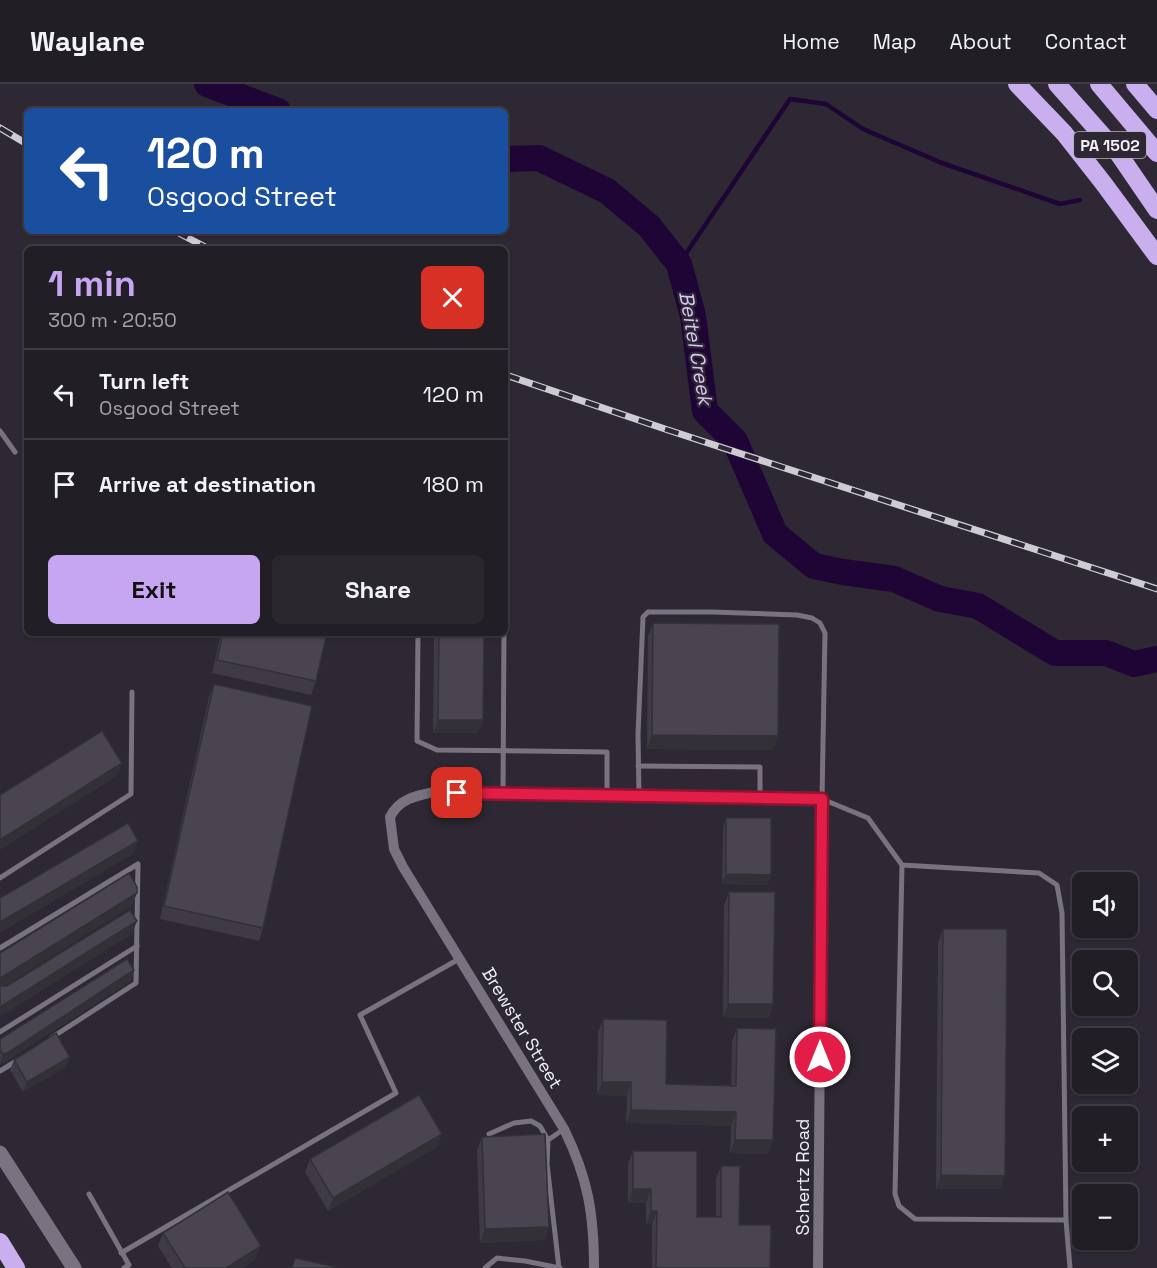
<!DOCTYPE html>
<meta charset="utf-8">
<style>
body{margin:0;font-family:"Space Grotesk",sans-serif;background:#2a272e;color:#f1f3f6;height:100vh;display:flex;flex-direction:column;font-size:22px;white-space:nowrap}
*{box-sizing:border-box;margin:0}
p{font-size:20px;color:#a2a2a7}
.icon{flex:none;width:33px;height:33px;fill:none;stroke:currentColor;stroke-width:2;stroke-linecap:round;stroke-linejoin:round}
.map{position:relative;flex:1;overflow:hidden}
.side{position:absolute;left:24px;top:162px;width:484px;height:390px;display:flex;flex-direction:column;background:#221e26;border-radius:9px;box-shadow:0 2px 4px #0004,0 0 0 2px #3f3c43}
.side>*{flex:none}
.guide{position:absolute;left:24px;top:24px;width:484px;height:126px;border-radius:9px;box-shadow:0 2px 4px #0004,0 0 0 2px #3f3c43;background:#1a4fa0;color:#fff;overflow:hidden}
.tools{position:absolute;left:1072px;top:788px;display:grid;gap:12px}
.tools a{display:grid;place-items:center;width:66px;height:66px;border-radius:9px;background:#221e26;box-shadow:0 2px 4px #0004,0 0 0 2px #3f3c43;font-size:30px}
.pin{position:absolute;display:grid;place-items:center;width:51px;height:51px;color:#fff;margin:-26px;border-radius:12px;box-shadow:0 3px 9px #0006}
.me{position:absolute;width:66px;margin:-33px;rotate:0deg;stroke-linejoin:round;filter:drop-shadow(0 0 4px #0008)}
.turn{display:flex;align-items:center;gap:21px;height:126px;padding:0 24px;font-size:27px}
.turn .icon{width:78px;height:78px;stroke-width:2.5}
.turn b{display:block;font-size:42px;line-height:51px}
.round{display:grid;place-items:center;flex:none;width:63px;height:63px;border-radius:9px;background:#2a272e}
.overview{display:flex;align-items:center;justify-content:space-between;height:102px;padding:0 24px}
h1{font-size:36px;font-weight:800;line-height:45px;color:#c6a6f0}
.primary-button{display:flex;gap:12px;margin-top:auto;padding:12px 24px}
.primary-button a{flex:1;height:69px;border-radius:9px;background:#c6a6f0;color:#111;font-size:24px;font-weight:800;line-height:69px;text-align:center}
.primary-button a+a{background:#2a272e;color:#f1f3f6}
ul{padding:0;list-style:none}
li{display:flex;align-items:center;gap:18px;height:90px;padding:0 24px;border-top:2px solid #3f3c43}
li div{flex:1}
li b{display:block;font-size:22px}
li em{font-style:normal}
header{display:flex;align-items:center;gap:36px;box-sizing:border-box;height:84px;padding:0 30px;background:#221e26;border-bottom:2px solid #3f3c43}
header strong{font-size:28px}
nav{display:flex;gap:33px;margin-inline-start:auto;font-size:21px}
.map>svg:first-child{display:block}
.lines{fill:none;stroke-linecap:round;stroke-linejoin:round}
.stream{stroke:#1f0535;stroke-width:4.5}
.river{stroke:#1f0535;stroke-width:26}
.lane{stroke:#797381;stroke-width:5}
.street{stroke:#797381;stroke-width:10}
.secondary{stroke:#797381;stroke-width:15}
.highway{stroke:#caafee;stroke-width:18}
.rail-casing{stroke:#cecbd3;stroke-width:7}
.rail{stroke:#2d2833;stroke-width:4.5;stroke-dasharray:14;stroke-linecap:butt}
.wall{fill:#3f3a45}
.shaded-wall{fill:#333038}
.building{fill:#494450;stroke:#333038;stroke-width:1.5}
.route-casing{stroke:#92132f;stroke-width:15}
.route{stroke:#e11d48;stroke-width:10}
.labels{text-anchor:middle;stroke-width:4.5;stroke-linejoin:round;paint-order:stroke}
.shield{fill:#2d2833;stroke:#b7b3bc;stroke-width:1.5}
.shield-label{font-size:16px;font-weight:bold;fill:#f2eff7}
.street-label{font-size:18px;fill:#f2eff7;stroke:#2d2833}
.water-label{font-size:20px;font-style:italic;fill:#d9c5f7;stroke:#2d2833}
</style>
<header>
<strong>Waylane</strong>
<nav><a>Home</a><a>Map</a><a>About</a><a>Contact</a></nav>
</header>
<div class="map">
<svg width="1157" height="1184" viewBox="0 0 1157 1184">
<rect width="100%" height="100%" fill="#2d2833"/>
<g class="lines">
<path class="stream" d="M679 180 790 15 826 20 863 45 942 79 1060 120 1080 116"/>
<g class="river">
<path d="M207 0 278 27"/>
<path d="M506 75 539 74 607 107 649 142 679 180 693 232 705 327 735 357 775 450 814 482 843 488 894 495 940 515 978 522 1055 569H1106L1134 580 1157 575"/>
</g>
<g class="lane">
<path d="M0 347 15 368"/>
<path d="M506 416V424"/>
<path d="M418 549 417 657 437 666 607 668V712"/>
<path d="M638 682 760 683V714"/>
<path d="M503 710 504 549"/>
<path d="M639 712 638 650 643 533 648 528H712L797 531 812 534 820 539 825 549 822 715 868 734 902 781 895 1110 899 1122 915 1135 1066 1136 1062 829 1057 801 1039 789 902 781"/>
<path d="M0 794 131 710 132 608"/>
<path d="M0 864 138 780 136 899 51 954"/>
<path d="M0 948 137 862"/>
<path d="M0 987 18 976"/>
<path d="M489 1050 514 1039 531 1037 540 1042 548 1056 547 1080 559 1184"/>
<path d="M548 1056 564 1045"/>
<path d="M89 1110 129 1181 124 1184"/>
<path d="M1066 1136 1070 1184"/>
<path d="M121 1169 396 1009 360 931 459 875"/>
<path d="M485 1184 497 1174 525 1177 560 1184"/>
</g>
<path class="street" d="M594 1184C594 1130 588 1094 564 1045L403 783 394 765 390 733C399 715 415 712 434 708L822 715 818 1184"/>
<path class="secondary" d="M0 1069 74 1184"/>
<g class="highway">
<path d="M1017 0 1064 49 1104 100 1157 172"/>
<path d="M1057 0 1118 69 1157 126"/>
<path d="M1099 0 1157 69"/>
<path d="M1135 0 1157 26"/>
<path d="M0 1158 16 1184"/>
</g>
<defs>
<g id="rail">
<path d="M0 44 27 60"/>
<path d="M175 147 209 165"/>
<path d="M506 291 668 346 1157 505"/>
</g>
</defs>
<use href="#rail" class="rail-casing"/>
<use href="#rail" class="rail"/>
</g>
<g class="wall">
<path d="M653 539 773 666 647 665 648 552Z"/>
<path d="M221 549H327L316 597 311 611 212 589Z"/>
<path d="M434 549H484L483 636 478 649H433Z"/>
<path d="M214 600 263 844 259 857 160 835 209 613Z"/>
<path d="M726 734 767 801 722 800 723 744Z"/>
<path d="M729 808 773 920 769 934 723 933 724 821Z"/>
<path d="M943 845 1000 1105H936L938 858Z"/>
<path d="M134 886 131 897 5 978 0 980V955Z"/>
<path d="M603 935 666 1000 731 1002 732 957 737 944 768 1070 730 1069 731 1042 626 1039 627 1012 597 1011 598 948Z"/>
<path d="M70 973 66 983 23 1008 10 986 14 976Z"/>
<path d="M482 1053 549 1143 544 1156 480 1159 477 1066Z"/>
<path d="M437 1063 328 1127 305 1088 310 1075Z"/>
<path d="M633 1067 697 1133H716V1095L721 1082 739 1141 770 1184H652V1140H646V1119H628V1080Z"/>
<path d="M163 1149 256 1175 242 1184H172L158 1162Z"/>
</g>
<g class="shaded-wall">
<path d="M438 636H483L478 649H433Z"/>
<path d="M652 651 778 652 773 666 647 665Z"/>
<path d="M122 679 117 692 0 766V756Z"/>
<path d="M138 757 133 770 0 849V838Z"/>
<path d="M726 790 771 791 767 801 722 800Z"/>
<path d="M137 809 132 822 0 905V900L2 893Z"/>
<path d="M137 837 132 850 0 933V923Z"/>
<path d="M134 886 131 897 5 978 0 980 3 970Z"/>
<path d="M728 920H773L769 934 723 933Z"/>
<path d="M70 973 66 983 23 1008 27 998Z"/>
<path d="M602 998H631L627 1012 597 1011Z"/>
<path d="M631 1026 736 1028 731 1042 626 1039Z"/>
<path d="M442 1050 437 1063 328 1127 333 1114Z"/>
<path d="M735 1056H773L768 1070 730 1069Z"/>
<path d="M941 1091 1005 1092 1000 1105H936Z"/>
<path d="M633 1105H651L646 1119H628Z"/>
<path d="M651 1127H657L652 1140H646Z"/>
<path d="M549 1143 544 1156 480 1159 485 1145Z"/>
<path d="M261 1162 256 1175 242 1184H226Z"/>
</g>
<g class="building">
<path d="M653 539 779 540 778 652 652 651Z"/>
<path d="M223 549H327L316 597 217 576Z"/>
<path d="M439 549H484L483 636H438Z"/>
<path d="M214 600 312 622 263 844 164 822Z"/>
<path d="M102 647 122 679 0 756V711Z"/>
<path d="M726 734H771V791L726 790Z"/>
<path d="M128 739 138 757 0 838V814Z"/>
<path d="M129 789 137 803V809L2 893 0 900 3 902H7L130 826 137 837 0 923V869Z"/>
<path d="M729 808H775L773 920H728Z"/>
<path d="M943 845H1007L1005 1092 941 1091Z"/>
<path d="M127 875 134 886 9 968 3 970 0 966V955Z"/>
<path d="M603 935 667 936 666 1000 736 1002 737 944 776 945 773 1056H735L736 1028 631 1026V998H602Z"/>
<path d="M56 949 70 973 27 998 14 976Z"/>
<path d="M419 1011 442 1050 333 1114 310 1075Z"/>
<path d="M545 1050 549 1143 485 1145 482 1053Z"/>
<path d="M633 1067H697V1133H721V1082H740L739 1141H771L770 1184H656L657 1127H651V1105H633Z"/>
<path d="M228 1108 261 1162 226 1184H185L163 1149Z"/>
<path d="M295 1174 336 1183 335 1184H292Z"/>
</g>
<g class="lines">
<defs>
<path id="route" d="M457 709 822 715 820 973"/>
</defs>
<use href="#route" class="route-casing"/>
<use href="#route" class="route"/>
</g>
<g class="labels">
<rect class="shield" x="1074" y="48" width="72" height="26" rx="4.5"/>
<g class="shield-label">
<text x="1110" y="67">PA 1502</text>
</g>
<g class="street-label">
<text transform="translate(522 944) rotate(59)" y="6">Brewster Street</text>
<text transform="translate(803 1093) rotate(-90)" y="6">Schertz Road</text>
</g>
<g class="water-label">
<text transform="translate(696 264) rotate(80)" y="7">Beitel Creek</text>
</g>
</g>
</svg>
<div class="tools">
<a><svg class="icon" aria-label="sound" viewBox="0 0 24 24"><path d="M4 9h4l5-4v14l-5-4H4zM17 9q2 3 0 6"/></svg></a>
<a><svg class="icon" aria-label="search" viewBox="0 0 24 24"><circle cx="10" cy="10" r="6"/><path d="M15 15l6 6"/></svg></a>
<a><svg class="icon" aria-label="layers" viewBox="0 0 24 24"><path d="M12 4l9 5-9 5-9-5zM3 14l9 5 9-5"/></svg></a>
<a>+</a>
<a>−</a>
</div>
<div class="pin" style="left:457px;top:709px;background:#d93025"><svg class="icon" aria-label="arrive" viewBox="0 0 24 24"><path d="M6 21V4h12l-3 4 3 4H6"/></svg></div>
<svg class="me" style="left:820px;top:973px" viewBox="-20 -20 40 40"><circle r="17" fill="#e11d48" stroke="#fff" stroke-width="3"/><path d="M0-11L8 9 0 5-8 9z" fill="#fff"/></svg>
<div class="guide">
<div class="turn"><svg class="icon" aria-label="left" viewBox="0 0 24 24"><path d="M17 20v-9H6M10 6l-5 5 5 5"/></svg><div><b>120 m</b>Osgood Street</div></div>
</div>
<section class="side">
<div class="overview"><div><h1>1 min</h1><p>300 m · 20:50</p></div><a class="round" style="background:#d93025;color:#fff"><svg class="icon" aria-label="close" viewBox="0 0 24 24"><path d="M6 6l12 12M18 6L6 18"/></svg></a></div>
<ul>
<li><svg class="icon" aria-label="left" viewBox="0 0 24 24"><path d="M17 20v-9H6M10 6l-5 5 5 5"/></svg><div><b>Turn left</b><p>Osgood Street</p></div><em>120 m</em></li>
<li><svg class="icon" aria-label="arrive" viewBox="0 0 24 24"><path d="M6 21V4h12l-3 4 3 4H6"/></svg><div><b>Arrive at destination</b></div><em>180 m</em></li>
</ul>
<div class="primary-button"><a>Exit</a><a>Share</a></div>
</section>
</div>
